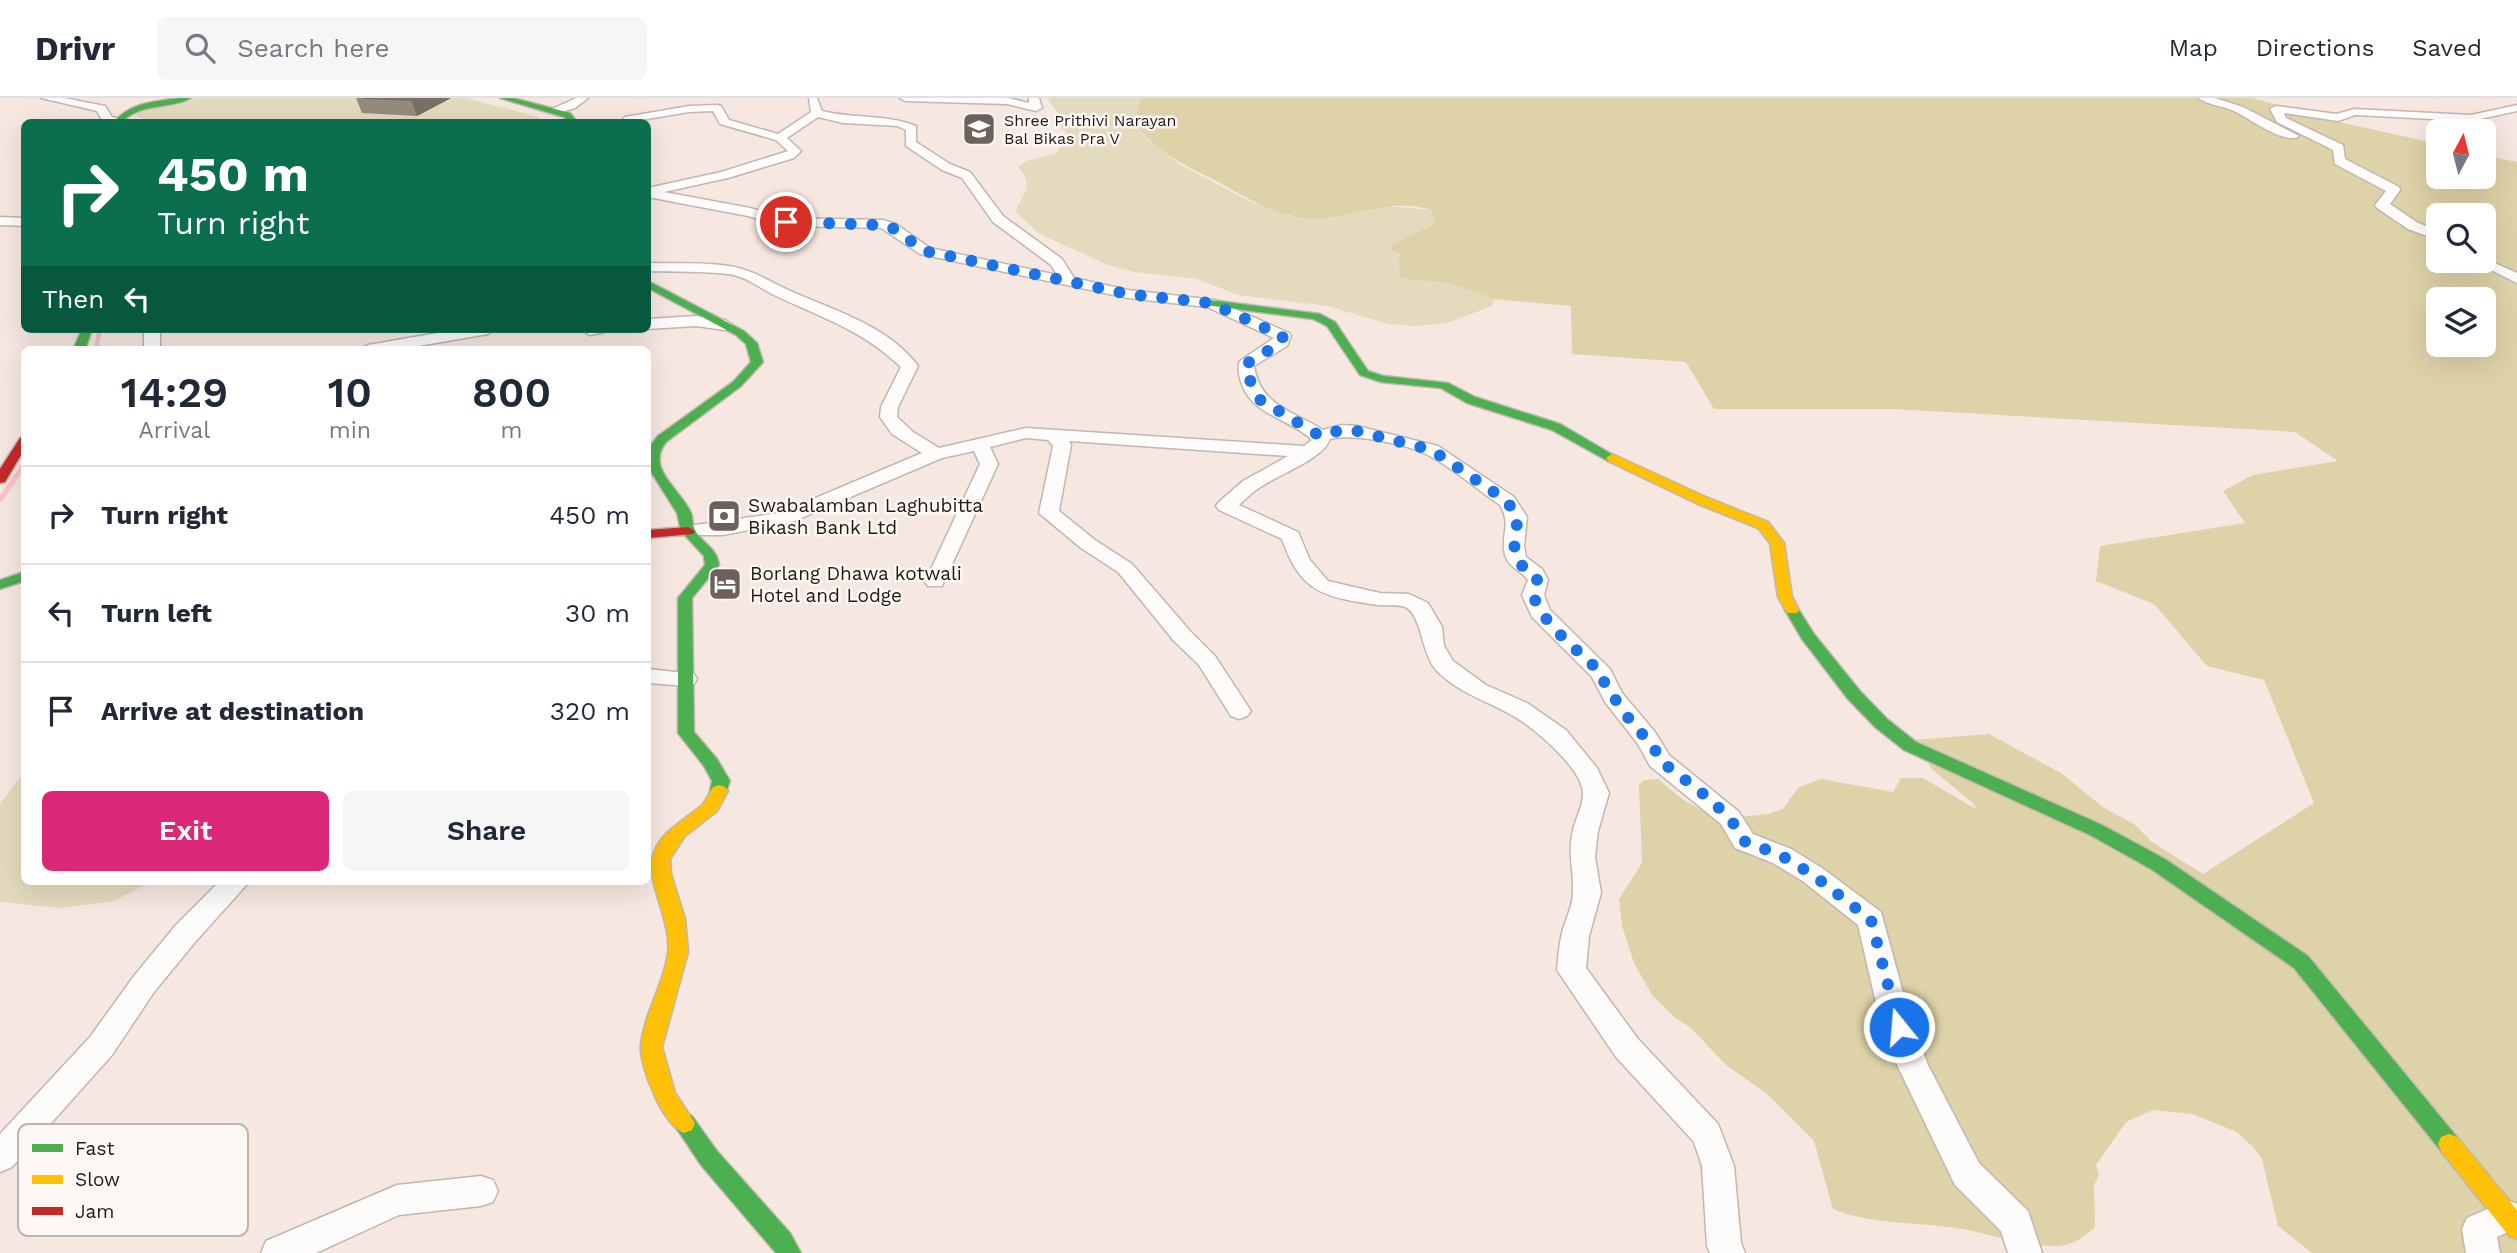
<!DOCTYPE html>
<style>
body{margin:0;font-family:"Work Sans",sans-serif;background:#f6f6f7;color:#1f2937;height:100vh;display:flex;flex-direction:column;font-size:26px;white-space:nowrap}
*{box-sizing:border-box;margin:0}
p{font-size:23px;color:#747a83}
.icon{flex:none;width:38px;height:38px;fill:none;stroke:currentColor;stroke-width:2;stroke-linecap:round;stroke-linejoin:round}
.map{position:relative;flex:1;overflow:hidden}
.sheet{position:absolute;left:21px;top:248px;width:630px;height:539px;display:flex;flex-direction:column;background:#fff;border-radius:10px;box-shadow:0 7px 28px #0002}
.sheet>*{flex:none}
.guide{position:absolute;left:21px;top:21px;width:630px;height:214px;border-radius:10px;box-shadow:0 7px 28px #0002;background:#0b6e4f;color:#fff;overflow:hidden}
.needle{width:46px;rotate:7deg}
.buttons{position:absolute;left:2426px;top:21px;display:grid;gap:14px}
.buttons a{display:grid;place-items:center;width:70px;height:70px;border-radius:10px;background:#fff;box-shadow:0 7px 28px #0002;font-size:35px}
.pin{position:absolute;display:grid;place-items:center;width:60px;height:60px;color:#fff;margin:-30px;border:4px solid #fff;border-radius:50%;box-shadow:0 2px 7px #0007}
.me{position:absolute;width:77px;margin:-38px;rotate:343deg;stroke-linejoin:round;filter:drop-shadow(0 0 5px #0008)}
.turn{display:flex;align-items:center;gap:24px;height:147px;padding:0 21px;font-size:32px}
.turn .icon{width:91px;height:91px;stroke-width:2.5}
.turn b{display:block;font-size:49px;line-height:60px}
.then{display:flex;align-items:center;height:66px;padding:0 21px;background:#0003;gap:14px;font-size:26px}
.eta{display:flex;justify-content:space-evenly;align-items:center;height:119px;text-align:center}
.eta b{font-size:42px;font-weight:600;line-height:49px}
.cta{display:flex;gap:14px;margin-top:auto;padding:14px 21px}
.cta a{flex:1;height:80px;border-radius:10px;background:#db2777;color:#fff;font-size:28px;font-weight:600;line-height:80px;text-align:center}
.cta a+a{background:#f6f6f7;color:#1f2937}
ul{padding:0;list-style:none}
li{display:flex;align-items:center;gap:21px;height:98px;padding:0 21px;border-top:2px solid #e0e1e3}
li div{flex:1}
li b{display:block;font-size:26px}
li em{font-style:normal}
header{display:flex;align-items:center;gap:42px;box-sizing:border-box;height:98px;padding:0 35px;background:#fff;border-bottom:2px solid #e0e1e3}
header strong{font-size:33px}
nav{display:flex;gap:38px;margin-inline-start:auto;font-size:24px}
.search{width:490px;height:63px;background:#f6f6f7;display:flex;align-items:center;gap:18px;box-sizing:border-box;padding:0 24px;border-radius:10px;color:#747a83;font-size:26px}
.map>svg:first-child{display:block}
.green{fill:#e4dabd}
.forest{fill:#ded2a8;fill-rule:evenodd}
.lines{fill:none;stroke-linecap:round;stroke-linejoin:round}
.stream-far1{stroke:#fbc2c9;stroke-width:4.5}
.stream{stroke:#fbc2c9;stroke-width:5}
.street-casing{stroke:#c1b6b0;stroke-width:3}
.fast-casing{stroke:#c1b6b0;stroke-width:3}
.slow-casing{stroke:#c1b6b0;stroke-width:3}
.jam-casing{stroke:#c1b6b0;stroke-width:3}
.street{fill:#fefcfa;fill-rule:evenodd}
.fast{fill:#4caf50;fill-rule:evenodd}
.slow{fill:#ffc107;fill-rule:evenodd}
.jam{fill:#c62828;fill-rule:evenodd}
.wall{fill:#968b7e}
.shaded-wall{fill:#7a7166}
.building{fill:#afa292;stroke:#7a7166;stroke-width:2}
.route{stroke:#1a73e8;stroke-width:12;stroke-dasharray:0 21.6}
.labels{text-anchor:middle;stroke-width:5;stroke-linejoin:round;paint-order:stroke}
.far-poi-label{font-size:16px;fill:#221914;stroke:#fdf8f5;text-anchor:start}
.poi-label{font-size:19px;fill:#221914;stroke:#fdf8f5;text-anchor:start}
.key{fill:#fdf8f5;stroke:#bbb5b2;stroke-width:2}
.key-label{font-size:19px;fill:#221914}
</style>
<header>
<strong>Drivr</strong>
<div class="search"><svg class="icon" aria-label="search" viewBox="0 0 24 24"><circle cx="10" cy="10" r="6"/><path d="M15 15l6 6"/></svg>Search here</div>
<nav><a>Map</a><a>Directions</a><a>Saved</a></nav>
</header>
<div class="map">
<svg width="2517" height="1155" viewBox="0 0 2517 1155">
<rect width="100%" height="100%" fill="#f6e8e0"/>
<g class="green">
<path d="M195 0H466L539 19 541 22 549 24H157L133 18C153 5 175 10 195 0Z"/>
<path d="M1047 0H1142L1139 6 1148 42 1179 66 1249 103 1290 118 1386 108 1432 112 1434 126 1392 148 1413 182 1445 184 1494 201 1492 208 1447 225 1415 228 1388 226 1328 208 1238 197 1197 181 1134 174 1108 167 1038 135 1015 113C1025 94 1034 87 1018 69L1026 63 1055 56 1067 40 1066 34 1053 22 1057 14Z"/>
<path d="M24 674V784H151L114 803 61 810 0 804V706Z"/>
</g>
<path class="forest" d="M1142 0H2252L2339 24 2438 46V79H2483V57L2517 64V1155H2312L2278 1128 2262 1061 2254 1050 2237 1034 2192 1016 2153 1012 2126 1024 2096 1067 2099 1077 2094 1087 2095 1129C2083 1139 2074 1147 2057 1148 2026 1149 1997 1138 1967 1132 1922 1123 1875 1128 1833 1111L1814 1043 1766 995 1726 967 1691 930 1674 919 1652 897 1634 865 1622 828 1619 801 1642 765 1639 687 1644 682 1658 681 1682 701 1718 721 1768 716 1783 711 1799 689 1821 681 1893 694 1901 680H1923L1976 711 1974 706 1932 671 1912 642 1989 636 2061 675 2104 710 2134 726 2152 744 2203 776 2314 705 2264 582 2207 568 2154 506 2096 483 2100 448 2245 425 2223 393 2253 377 2338 363 2295 334 1892 311H1714L1686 264 1572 256 1571 208 1494 201 1445 184 1413 182 1400 178 1399 156 1392 153V147L1434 126 1432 112C1387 98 1347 124 1304 120 1269 116 1241 96 1211 80 1186 68 1119 38 1142 0ZM2438 117H2483V163H2438ZM2438 201H2483V247H2438Z"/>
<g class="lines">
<path class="stream-far1" d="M96 252 100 231"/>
<path class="stream" d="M0 402 24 367"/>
<defs>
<g id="street">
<path d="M41 0H64L105 8 112 19 124 22 122 24H103L97 13Z"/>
<path d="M576 0H588L575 10 554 16 548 13Z"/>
<path d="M809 0H817L822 13C853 21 886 16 916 28V44L950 66 970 74 1003 118 1062 161 1074 180 1128 192 1215 202 1289 235 1291 238 1287 248 1254 268C1260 308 1293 313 1323 332L1342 327 1357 328 1438 348 1514 399 1527 419 1524 448 1526 459 1542 471 1548 482 1544 497 1550 512 1610 571 1622 595 1655 634 1669 657 1739 714 1753 736 1791 751 1822 770 1881 814 1907 909 1928 967 1979 1065 2028 1113 2042 1155H2008L2001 1133 1955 1087 1898 969 1877 909 1858 827 1804 784 1773 765 1735 750 1721 726 1650 668 1638 646 1605 604 1592 579 1532 519 1522 497 1528 482C1521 472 1509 470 1505 457 1500 437 1512 427 1500 407 1476 391 1452 369 1426 356 1406 346 1351 335 1330 341 1323 362 1274 378 1256 392 1250 396 1245 402 1239 407L1298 434 1310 462 1328 483 1380 495 1409 496 1428 505 1442 529 1444 548 1453 563 1486 587 1527 605 1566 632 1597 670 1609 695 1598 733 1595 759 1601 795 1589 838 1586 870 1638 941 1718 1026 1734 1068 1741 1145 1745 1155H1710L1707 1148 1702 1068 1694 1044 1616 959 1557 872C1558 860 1559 847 1562 835 1565 822 1573 808 1573 794 1574 774 1568 758 1572 737 1574 723 1583 709 1583 696 1583 672 1541 637 1523 624 1496 605 1461 598 1437 573 1421 556 1422 516 1405 509 1397 506 1386 508 1378 507 1325 499 1301 496 1282 441L1219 412 1216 408 1219 404 1243 383 1288 358 1069 343 1071 347 1059 413 1095 442 1132 466 1190 533 1215 558 1251 613 1247 618 1239 621 1231 618 1199 567 1174 543 1118 474 1081 450 1039 415 1053 348 1048 342 1026 340 990 349 998 366 942 488H928L925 484 980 366 974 353 942 360 792 424 723 437H681L678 433 681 429 780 415 922 355 892 336 880 319 881 309 901 269C861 231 820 219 772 196 757 188 745 178 728 176 702 173 674 174 648 173V165C675 166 703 164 729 168 750 171 765 181 784 190 829 211 887 226 918 268L898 309 897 319 913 334 939 350 1026 330 1304 348 1312 342C1289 320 1252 318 1241 284 1239 276 1237 269 1240 263L1274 240 1207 209 1128 200 920 156 881 130 786 128 748 118 648 99V90L721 74 788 53 776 42 720 26 713 13 689 14 629 24 623 21 625 19 689 8 717 7 721 8 729 22 778 36 811 14ZM818 19 843 25 897 28 906 32V48L942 72 962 80 993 124 1051 167 1057 177 930 150 896 126 883 122 787 120 750 110 664 94 728 80 794 60 801 53 787 40Z"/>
<path d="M900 0H1008L1029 5V0H1039L1042 10 1036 13 1007 6 905 3Z"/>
<path d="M2198 0H2215L2243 9 2299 38C2285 48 2248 19 2234 13 2222 8 2208 7 2198 0Z"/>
<path d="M2517 7V13L2471 23 2355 17 2338 23 2284 15 2286 20 2343 47 2345 61 2399 89 2400 92 2390 106 2418 125 2438 133V142L2408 131 2377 110 2375 107 2386 93 2335 66 2333 52 2277 24 2270 11 2276 8 2337 16 2354 11 2471 17Z"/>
<path d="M0 119 24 120V128L0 127Z"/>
<path d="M2483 160 2517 175V185L2473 163H2483Z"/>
<path d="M696 218 725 222 733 227 725 232 696 228 648 231V221Z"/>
<rect x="144" y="231" width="16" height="21"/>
<path d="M461 231H496L488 236 395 252H360L368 247Z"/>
<path d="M607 231 605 234 590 237 582 232Z"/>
<path d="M648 571 694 576 697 581 694 586 686 588 648 585Z"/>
<path d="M219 784H249L196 843 154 894 112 957 12 1069 0 1074V1036L90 939 134 878 176 827Z"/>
<path d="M481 1078 493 1082 498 1093 493 1104 481 1108 399 1117 316 1155H261L266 1143 397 1087Z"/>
<path d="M2507 1102 2517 1106V1130L2497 1139 2500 1155H2466L2462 1131 2467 1120Z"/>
</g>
<g id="fast">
<path d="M178 0H191C169 12 141 4 122 24H114C131 4 154 4 178 0Z"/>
<path d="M500 0H513L570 15 577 24H569L564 19Z"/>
<path d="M648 183 744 233 757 245 763 264 741 288 666 344C645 371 680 390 691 415 693 420 692 427 695 432 702 446 717 449 719 467L692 500 694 634 717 661 730 683 725 697H713L710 693 712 683 704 668 678 635V500L705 467 704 458 681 433 677 415 648 369V351L658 338 733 284 751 264 746 246 736 237 648 190Z"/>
<path d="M1210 202 1320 216 1335 224 1368 273 1383 278 1448 285 1475 299 1560 326 1618 360 1612 364 1608 363 1552 332 1467 305 1441 290 1381 284 1360 277 1327 228 1313 221 1206 207V203Z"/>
<path d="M82 231H92L85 252H73Z"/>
<path d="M24 474V483L0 491V482Z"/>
<path d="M1792 508 1797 509 1814 536 1860 593 1887 621 1916 644 2102 727 2165 761 2308 858 2457 1039 2460 1046 2457 1053 2449 1056 2441 1053 2294 870 2151 771 2090 737 1904 652 1875 629 1848 601 1802 541 1785 512Z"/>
<path d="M684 1015 692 1018 717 1053 790 1135 801 1155H776L701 1067 673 1025 676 1018Z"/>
</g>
<g id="slow">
<path d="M1612 356 1708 400 1768 424 1784 445 1792 499 1799 512 1797 515H1787L1778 499 1770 445 1758 430 1698 406 1608 363 1606 360Z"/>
<path d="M719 687 725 689 728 693 717 713 685 738 670 761 671 776 685 821 688 854 662 949 675 995 695 1025 692 1032 684 1035C663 1027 639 968 641 947 644 916 664 886 668 855 672 825 647 785 652 761 658 734 684 723 702 707 707 702 709 695 713 689Z"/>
<path d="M2449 1036 2457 1039 2517 1112V1141L2509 1138 2441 1053 2438 1046 2441 1039Z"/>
</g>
<g id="jam">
<path d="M24 339V352L5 384 0 385V371L20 340Z"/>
<path d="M688 429 695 433 693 436 648 440V432Z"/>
</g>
</defs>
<use href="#street" class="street-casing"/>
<use href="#fast" class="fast-casing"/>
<use href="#slow" class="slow-casing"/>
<use href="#jam" class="jam-casing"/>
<use href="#street" class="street"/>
<use href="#fast" class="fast"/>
<use href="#slow" class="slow"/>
<use href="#jam" class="jam"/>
</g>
<path class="wall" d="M356 0H451L417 18 362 15Z"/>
<path class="shaded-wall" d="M415 0H451L417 18 411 2Z"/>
<path class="building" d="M363 0H415L411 2Z"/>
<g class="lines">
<path class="route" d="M786 124 883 127 891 129 925 153 1128 196 1210 205 1283 238 1281 245 1246 266V274L1259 301 1320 338 1342 332 1357 333 1432 352 1507 403 1517 419C1518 434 1509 453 1520 466 1525 471 1534 472 1537 479 1538 485 1532 492 1534 499 1542 526 1582 555 1602 576L1605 587 1632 625 1654 649 1659 662 1700 693 1730 720 1744 743 1782 758 1813 777 1871 822 1899 929"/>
</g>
<defs>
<symbol id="school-square" viewBox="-11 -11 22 22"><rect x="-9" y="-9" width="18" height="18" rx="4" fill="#6c615b" stroke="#fdf8f5"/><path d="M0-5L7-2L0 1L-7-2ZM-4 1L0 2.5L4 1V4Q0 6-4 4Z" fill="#fff"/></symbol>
<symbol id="bank-square" viewBox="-11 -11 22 22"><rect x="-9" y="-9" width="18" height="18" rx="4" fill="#6c615b" stroke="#fdf8f5"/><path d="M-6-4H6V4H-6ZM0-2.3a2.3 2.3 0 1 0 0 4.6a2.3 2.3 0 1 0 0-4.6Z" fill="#fff"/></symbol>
<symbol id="hotel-square" viewBox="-11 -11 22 22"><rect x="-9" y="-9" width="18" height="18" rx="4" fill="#6c615b" stroke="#fdf8f5"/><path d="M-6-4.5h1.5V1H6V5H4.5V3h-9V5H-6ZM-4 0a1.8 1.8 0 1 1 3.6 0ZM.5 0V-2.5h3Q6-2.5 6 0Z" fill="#fff"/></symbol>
</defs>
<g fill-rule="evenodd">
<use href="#school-square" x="960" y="12" width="38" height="38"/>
<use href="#bank-square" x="705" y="399" width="38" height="38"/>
<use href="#hotel-square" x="706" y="467" width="38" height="38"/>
</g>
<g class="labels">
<g class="far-poi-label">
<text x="1004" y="28">Shree Prithivi Narayan<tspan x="1004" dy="18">Bal Bikas Pra V</tspan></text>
</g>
<g class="poi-label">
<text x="748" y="414">Swabalamban Laghubitta<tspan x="748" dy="22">Bikash Bank Ltd</tspan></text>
<text x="750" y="482">Borlang Dhawa kotwali<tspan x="750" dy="22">Hotel and Lodge</tspan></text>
</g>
</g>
<rect x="18" y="1026" width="230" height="112" rx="10" class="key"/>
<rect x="32" y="1046" width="31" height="8" fill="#4caf50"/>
<rect x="32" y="1077" width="31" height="9" fill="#ffc107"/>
<rect x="32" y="1109" width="31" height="8" fill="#c62828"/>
<g class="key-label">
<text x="75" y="1057">Fast</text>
<text x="75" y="1088">Slow</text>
<text x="75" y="1120">Jam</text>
</g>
</svg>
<div class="buttons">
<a><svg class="needle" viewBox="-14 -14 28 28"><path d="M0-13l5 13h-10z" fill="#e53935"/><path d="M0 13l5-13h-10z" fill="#747a83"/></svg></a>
<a><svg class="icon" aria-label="search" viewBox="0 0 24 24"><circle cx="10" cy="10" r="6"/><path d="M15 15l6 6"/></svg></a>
<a><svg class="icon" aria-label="layers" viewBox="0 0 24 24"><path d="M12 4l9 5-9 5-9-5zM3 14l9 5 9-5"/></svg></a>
</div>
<div class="pin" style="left:786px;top:124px;background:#d93025"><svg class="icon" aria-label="arrive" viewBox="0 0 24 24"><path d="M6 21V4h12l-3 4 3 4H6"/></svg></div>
<svg class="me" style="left:1899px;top:929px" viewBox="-20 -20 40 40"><circle r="17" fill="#1a73e8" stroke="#fff" stroke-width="3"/><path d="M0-11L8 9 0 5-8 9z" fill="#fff"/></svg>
<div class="guide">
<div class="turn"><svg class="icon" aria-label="right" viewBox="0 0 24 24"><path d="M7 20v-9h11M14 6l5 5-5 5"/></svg><div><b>450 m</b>Turn right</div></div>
<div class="then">Then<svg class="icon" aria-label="left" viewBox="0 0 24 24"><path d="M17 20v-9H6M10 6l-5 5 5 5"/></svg></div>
</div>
<section class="sheet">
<div class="eta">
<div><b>14:29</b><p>Arrival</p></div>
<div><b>10</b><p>min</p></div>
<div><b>800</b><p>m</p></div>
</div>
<ul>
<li><svg class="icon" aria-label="right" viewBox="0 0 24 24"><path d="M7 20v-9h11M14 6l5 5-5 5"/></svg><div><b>Turn right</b></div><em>450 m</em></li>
<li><svg class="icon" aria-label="left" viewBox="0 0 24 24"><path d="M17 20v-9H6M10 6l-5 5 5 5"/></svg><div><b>Turn left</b></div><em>30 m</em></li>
<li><svg class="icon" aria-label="arrive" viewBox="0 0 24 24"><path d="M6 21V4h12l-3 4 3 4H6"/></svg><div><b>Arrive at destination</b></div><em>320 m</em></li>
</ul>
<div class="cta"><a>Exit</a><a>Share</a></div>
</section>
</div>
